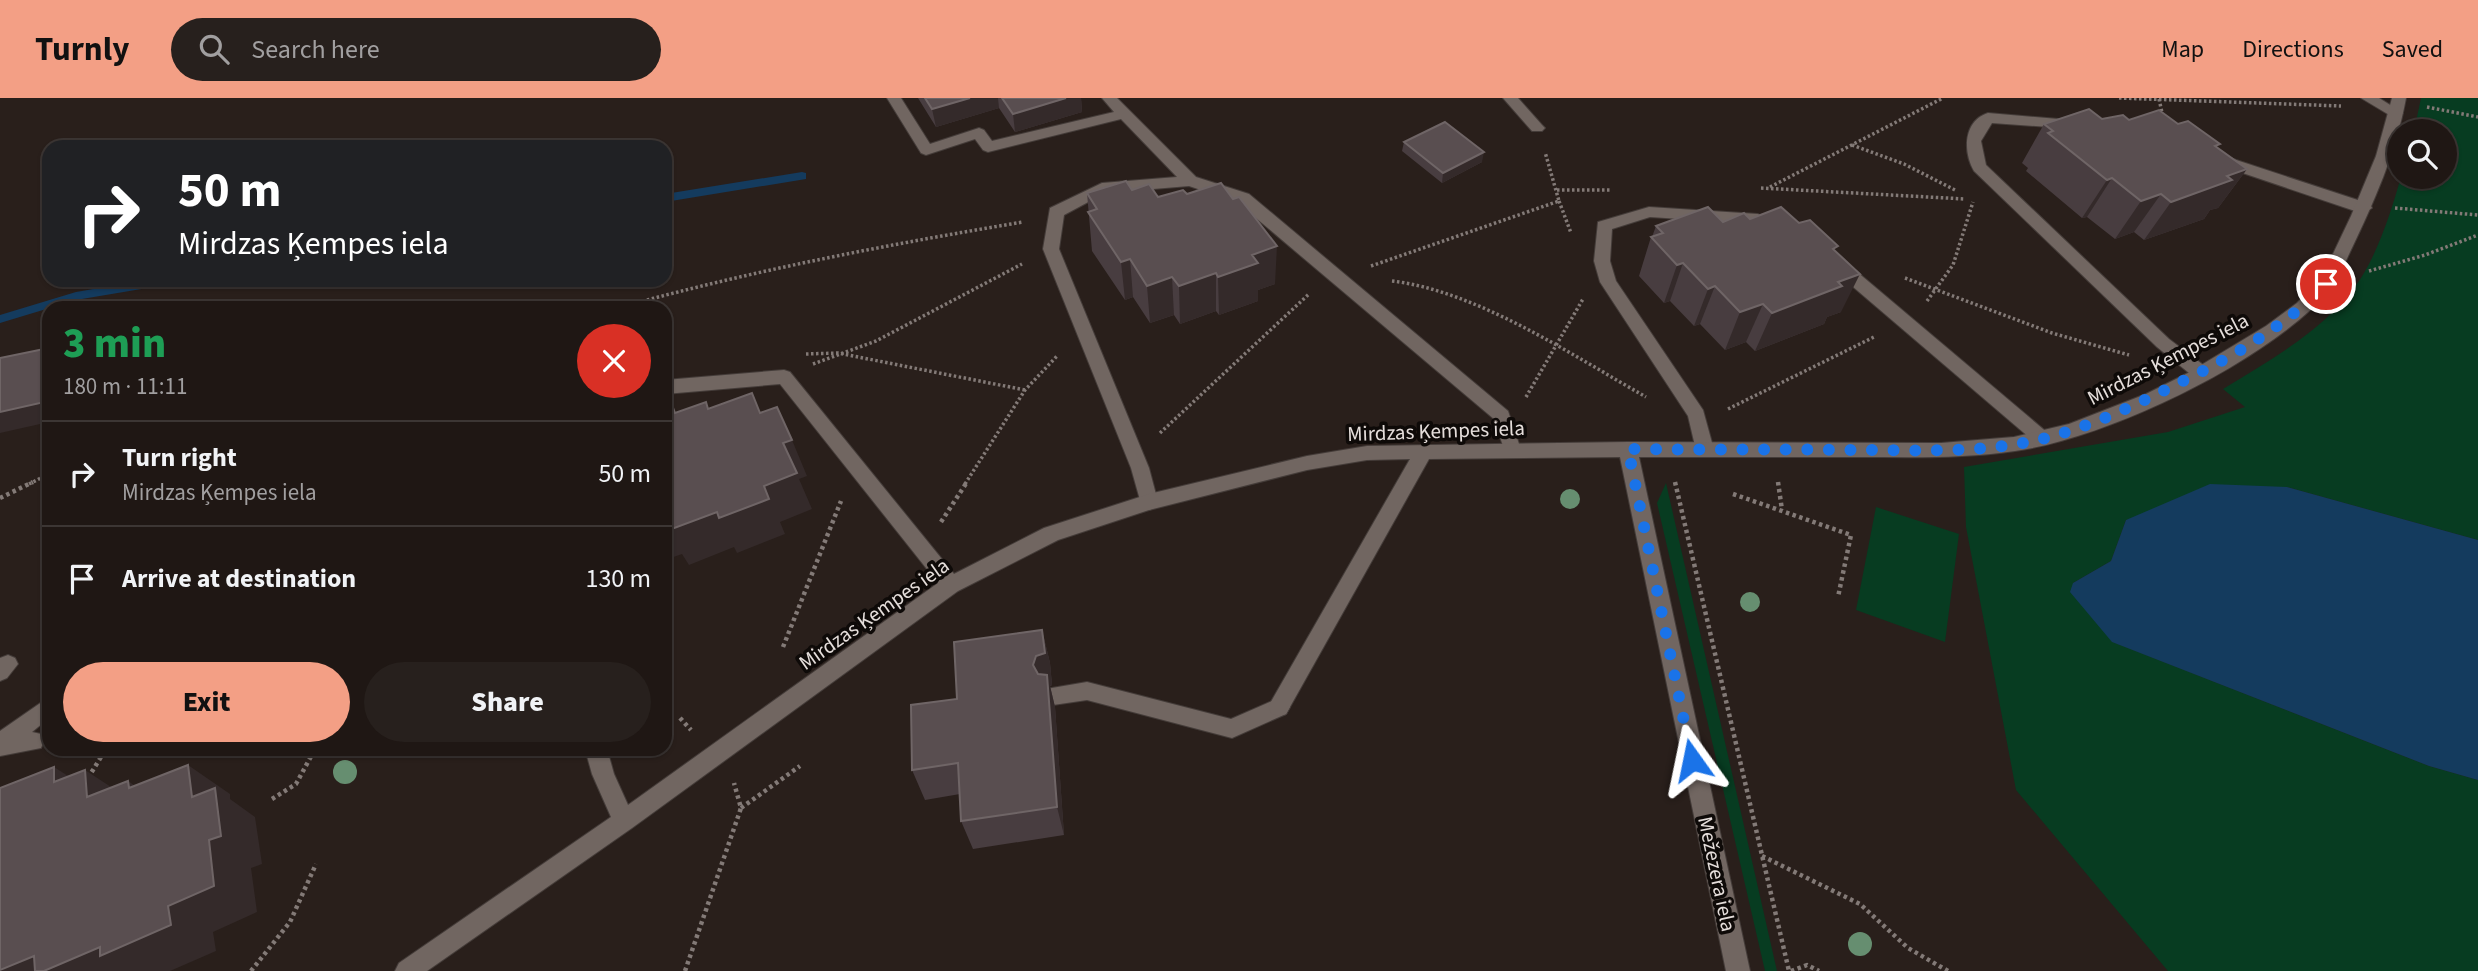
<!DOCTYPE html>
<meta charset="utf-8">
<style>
body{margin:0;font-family:"Source Sans 3",sans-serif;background:#27201d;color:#f1f3f6;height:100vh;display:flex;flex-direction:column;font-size:26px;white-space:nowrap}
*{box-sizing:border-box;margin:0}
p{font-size:23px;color:#a19fa0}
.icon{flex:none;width:38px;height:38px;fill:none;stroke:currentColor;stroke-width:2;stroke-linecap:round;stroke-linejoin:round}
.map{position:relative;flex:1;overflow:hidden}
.sheet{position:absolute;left:42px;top:203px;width:630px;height:455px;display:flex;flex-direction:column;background:#1f1714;border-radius:21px;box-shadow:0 2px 5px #0004,0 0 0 2px #3c3634}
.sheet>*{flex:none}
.hud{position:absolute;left:42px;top:42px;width:630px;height:147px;border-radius:21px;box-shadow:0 2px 5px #0004,0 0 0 2px #3c3634;background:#202124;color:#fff;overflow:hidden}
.buttons{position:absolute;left:2387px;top:21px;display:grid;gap:14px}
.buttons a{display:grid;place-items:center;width:70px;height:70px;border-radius:50%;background:#1f1714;box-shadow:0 2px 5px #0004,0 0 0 2px #3c3634;font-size:35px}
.pin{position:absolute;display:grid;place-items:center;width:60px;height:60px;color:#fff;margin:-30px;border:4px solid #fff;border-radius:50%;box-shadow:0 2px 7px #0007}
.me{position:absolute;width:77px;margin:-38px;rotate:348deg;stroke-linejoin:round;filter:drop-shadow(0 0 5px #0008)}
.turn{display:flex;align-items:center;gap:24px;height:147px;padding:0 21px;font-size:32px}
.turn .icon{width:91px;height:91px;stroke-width:2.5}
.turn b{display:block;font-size:49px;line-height:60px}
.round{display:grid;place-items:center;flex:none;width:74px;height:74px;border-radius:37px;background:#27201d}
.summary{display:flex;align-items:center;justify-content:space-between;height:119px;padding:0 21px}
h1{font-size:42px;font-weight:800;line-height:52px;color:#1e9e55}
.primary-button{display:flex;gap:14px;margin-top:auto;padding:14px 21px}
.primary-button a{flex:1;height:80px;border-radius:42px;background:#f39f85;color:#111;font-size:28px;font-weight:800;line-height:80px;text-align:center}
.primary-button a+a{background:#27201d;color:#f1f3f6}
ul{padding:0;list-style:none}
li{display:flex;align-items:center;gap:21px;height:105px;padding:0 21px;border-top:2px solid #3c3634}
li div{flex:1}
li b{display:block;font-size:26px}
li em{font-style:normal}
header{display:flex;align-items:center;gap:42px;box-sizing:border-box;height:98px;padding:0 35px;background:#f39f85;color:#111}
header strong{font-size:33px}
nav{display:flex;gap:38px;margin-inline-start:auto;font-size:24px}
.search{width:490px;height:63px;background:#27201d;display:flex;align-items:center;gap:18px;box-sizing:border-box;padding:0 24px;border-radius:38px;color:#a19fa0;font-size:26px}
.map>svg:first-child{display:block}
.green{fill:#073c21}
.water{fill:#143b5e}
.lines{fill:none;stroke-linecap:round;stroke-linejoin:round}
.stream{fill:#143b5e;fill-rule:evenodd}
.service-casing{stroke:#443c39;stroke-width:2}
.minor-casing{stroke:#443c39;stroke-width:2}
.path-far1{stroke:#837a77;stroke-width:3.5;stroke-dasharray:2.5 2.5;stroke-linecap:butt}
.path{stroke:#837a77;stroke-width:4.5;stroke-dasharray:3.5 3.5;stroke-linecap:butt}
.service{fill:#716661;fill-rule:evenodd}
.minor{fill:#716661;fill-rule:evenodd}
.tree{fill:#668e70}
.wall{fill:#483d40}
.shaded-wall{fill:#342a2a}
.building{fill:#594e50;stroke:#6f6566;stroke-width:2}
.route{stroke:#1a73e8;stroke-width:12;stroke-dasharray:0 21.6}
.labels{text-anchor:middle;stroke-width:7;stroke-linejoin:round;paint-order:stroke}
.street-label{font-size:21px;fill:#e5dedb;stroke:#0e0a08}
</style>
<header>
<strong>Turnly</strong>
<div class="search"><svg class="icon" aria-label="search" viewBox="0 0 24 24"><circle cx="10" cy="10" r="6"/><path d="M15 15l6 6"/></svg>Search here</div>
<nav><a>Map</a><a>Directions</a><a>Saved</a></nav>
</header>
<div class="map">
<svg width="2478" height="873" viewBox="0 0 2478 873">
<rect width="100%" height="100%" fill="#291f1b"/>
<g class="green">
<path d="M2421 0H2478V442L2287 389 2126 422 2111 463 2073 485 2113 544 2429 668 2478 682V873H2168L2016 692 1966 429 1964 369 2168 334 2245 309 2223 291C2274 260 2333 227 2364 175 2381 146 2392 110 2401 79H2445V33H2414Z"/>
<path d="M1666 385 1777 873H1765L1657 405Z"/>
<path d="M1876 409 1959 436 1945 544 1856 512Z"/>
</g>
<path class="water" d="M2210 386 2287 389 2478 442V682L2429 668 2112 544 2070 494 2073 485 2111 463 2126 422Z"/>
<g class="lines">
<g class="stream">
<path d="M802 74 806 75V81L665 104V96Z"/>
<path d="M146 182H177L171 186 76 202 0 225V217L76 194Z"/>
</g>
<defs>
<g id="service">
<path d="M887 0H901L930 46 979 30 984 32 992 43 1114 14 1102 0H1117L1196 79 1249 96 1508 313 1521 352 1518 357H1506L1494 321 1237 104 1189 88 1105 95 1064 117 1059 151 1149 370 1158 404 1156 409 1149 412 1142 409 1131 370 1043 151 1050 110 1102 85 1177 79 1121 21 988 54 983 52 975 41 926 57 921 55Z"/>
<path d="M2361 0H2379L2403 15 2396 20 2391 18Z"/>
<path d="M1988 15 2082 23 2085 26 2082 29 2077 31 1992 25 1981 43 1986 67 2169 241 2206 269 2209 274 2206 279H2194L2157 249 1974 73C1963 54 1963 23 1988 15Z"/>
<path d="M2221 57 2370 106 2372 110 2364 115 2358 114 2216 66 2213 62Z"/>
<path d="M1649 109 1758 116 1766 121 1758 126 1650 119 1612 131 1610 163 1616 183 1703 312 1714 352 1711 357H1699L1696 352 1688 318 1600 184 1594 163 1598 124Z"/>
<path d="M1837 160 1843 162 2049 336 2052 341 2049 346H2037L1831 170 1829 166 1831 162Z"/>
<path d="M1087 584 1231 621 1279 600 1286 602 1290 609 1286 616 1232 640 1087 602 1053 607 1046 605 1043 598 1046 591Z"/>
</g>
<g id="minor">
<path d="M1503 0H1518L1542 27 1545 30 1542 33H1532Z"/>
<path d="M2392 0H2406C2396 55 2374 104 2350 154 2344 166 2340 180 2331 191 2269 263 2108 340 2015 353 1962 361 1909 359 1856 359 1784 359 1711 359 1639 359L1750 873H1726L1620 359 1429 361 1286 616 1279 618 1272 616 1268 609 1272 602 1410 361 1367 362 1307 372 1149 412 1058 442 958 493 632 730 427 873H395L399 865 611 719 592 676 585 651H607L614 676 628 707 938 485 780 286 665 296V282L784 272 790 274 954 476 1044 430 1149 396 1307 358 1367 348 1628 344 1941 345 2014 339 2069 326 2146 296 2188 275 2266 228 2297 205 2323 177 2351 118 2376 58Z"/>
<path d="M8 557 15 560 18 566 7 580 0 583V560Z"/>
<path d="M49 599V620L32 634 41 636 44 643 41 650 0 658V633Z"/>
</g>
</defs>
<use href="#service" class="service-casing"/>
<use href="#minor" class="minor-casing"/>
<g class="path-far1">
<path d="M2119 0 2341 8"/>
<path d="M2159 1 2163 19"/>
<path d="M2427 9 2478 19"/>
<path d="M1852 47 1904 66 1957 93"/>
<path d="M1770 89 1943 0"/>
<path d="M1761 90 1965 101"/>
<path d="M1557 92H1612"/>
<path d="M1559 103 1571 135"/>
<path d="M2395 110 2478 117"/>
<path d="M1371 168 1559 103 1545 54"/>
<path d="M2369 173 2425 157 2478 137"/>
<path d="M1905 180 2052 235 2129 257"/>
<path d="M1392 183C1477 193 1572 257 1646 299"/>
<path d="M647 202C771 169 897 145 1023 124"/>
<path d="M1927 203 1953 167 1973 104"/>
<path d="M806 256 838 255 1025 292"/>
<path d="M813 266 876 243 1022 166"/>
<path d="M1526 299 1583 201"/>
<path d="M1728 311 1874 239"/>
<path d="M1160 335 1309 196"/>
<path d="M29 386 49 376"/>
<path d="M965 386 1025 292 1058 257"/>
</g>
<g class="path">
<path d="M1675 384 1789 873"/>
<path d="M1778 384 1782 412"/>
<path d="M1733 396 1851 437 1838 499"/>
<path d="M0 400 33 384"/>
<path d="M941 424 967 384"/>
<path d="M783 549 841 403"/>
<path d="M680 620 691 632"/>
<path d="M88 680 106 651"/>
<path d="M272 701 296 686 315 651"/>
<path d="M741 710 800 668"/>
<path d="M1762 758 1860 806 1908 850 1948 873"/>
<path d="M251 873 290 824 316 766"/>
<path d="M685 873 741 710 734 685"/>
<path d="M1791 873 1807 867 1819 873"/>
</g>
<use href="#service" class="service"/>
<use href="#minor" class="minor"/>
</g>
<g class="tree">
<circle cx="1570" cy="401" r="10"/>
<circle cx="1750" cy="504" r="10"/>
<circle cx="345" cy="674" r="12"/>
<circle cx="1860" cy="846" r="12"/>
</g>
<g class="wall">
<path d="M918 0H1081L1082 14 1015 34 999 10 936 29Z"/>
<path d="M2102 21 2178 26 2217 49 2247 71 2218 110 2210 112 2204 121 2144 142 2134 134 2115 141 2087 119 2082 120 2026 73 2028 70 2022 65 2044 26Z"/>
<path d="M1404 44 1482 64 1442 85 1402 53Z"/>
<path d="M1132 92 1158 99 1187 96 1275 186 1258 192V203L1219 217 1216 213 1180 226 1174 217 1150 225 1133 199 1125 202 1092 153 1087 95Z"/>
<path d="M1750 121 1799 125 1836 154 1841 214 1827 219 1824 226 1755 253 1746 244 1725 252 1700 226 1694 228 1670 203 1664 205 1639 178 1651 139H1652L1656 128Z"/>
<path d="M1042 532 1050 565 1052 587 1050 588 1055 609 1064 737 973 751 961 723 960 696 925 702 912 672 957 601Z"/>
</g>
<g class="shaded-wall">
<path d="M970 0H998L999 10 936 29 932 11Z"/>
<path d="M1066 0H1081L1082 14 1015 34 1013 16Z"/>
<path d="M1484 54 1482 64 1442 85 1443 75Z"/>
<path d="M2247 71 2218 110 2210 112 2204 121 2144 142 2171 104 2227 78Z"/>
<path d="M2112 80 2087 119 2082 120 2107 82Z"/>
<path d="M2161 96 2134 134 2115 141 2141 103Z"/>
<path d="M1277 148 1275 186 1258 192V203L1219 217 1218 179 1252 157Z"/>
<path d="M1130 161 1133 199 1125 202 1121 164Z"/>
<path d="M1683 165 1670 203 1664 205 1677 167Z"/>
<path d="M1216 175V213L1180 226 1179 188Z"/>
<path d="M1860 176 1841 214 1827 219 1824 226 1755 253 1772 215 1838 184Z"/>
<path d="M1172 179 1174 217 1150 225 1147 188Z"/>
<path d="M1715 188 1700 226 1694 228 1708 191Z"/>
<path d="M1763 206 1746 244 1725 252 1740 214Z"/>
<path d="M49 303V324L0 335V314Z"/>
<path d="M792 342 807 378 799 381 812 411 780 424 785 436 737 455 734 449 689 467 682 456 665 462V421L717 414 764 388 783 345Z"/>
<path d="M1042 532 1050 565 1052 587 1050 588 1055 609 1064 737 1057 709 1033 567Z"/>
<path d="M188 667 230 696V701L255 719 262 766 251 770 257 814 213 834 216 853 170 873H0L27 861 168 808 192 699Z"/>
<path d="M54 669 87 690 85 672 131 702 102 714 54 684Z"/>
<path d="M128 683 172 713 129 690Z"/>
</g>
<g class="building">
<path d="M925 0H970L932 11Z"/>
<path d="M1002 0H1066L1013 16Z"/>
<path d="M2089 11 2102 21 2123 17 2129 22 2159 12 2178 26 2188 23 2220 46 2215 48 2247 71 2227 78 2232 82 2171 104 2161 96 2141 103 2112 80 2107 82 2048 35 2053 33 2044 26Z"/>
<path d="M1445 24 1484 54 1443 75 1404 44Z"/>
<path d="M1126 83 1132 92 1149 86 1158 99 1183 92 1187 96 1221 85 1233 101 1239 99 1277 148 1252 157 1258 165 1218 179 1216 175 1179 188 1172 179 1147 188 1130 161 1121 164 1088 114 1097 111 1087 95Z"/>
<path d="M1708 109 1723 124 1744 115 1750 121 1781 109 1799 125 1810 122 1838 148 1833 151 1860 176 1838 184 1842 188 1772 215 1763 206 1740 214 1715 188 1708 191 1683 165 1677 167 1651 139 1663 135 1656 128Z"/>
<path d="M49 250V303L0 314V260Z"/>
<path d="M752 295 760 315 777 309 792 342 783 345 797 375 764 388 769 401 719 420 717 414 669 432 665 421V297L668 296 675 315 706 304 708 311Z"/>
<path d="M1042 532 1045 555 1036 558 1033 567 1038 576 1047 577 1057 709 961 723 958 665 912 672 911 607 957 601 954 544Z"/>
<path d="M188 667 192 699 215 690 221 738 209 742 214 788 168 808 171 827 100 858V849L44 873H35L34 858 0 872V690L54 669V684L85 672 87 699 128 683 129 690Z"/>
</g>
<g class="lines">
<path class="route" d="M1692 662 1628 351C1704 352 1780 351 1856 352 1918 352 1985 356 2046 340 2096 327 2141 304 2187 281 2239 255 2286 227 2326 186"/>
</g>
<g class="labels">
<g class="street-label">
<text transform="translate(2168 261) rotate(-27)" y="7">Mirdzas Ķempes iela</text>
<text transform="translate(1436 333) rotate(-2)" y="7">Mirdzas Ķempes iela</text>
<text transform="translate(874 516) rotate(-35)" y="7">Mirdzas Ķempes iela</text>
<text transform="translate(1717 776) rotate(78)" y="7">Mežezera iela</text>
</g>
</g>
</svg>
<div class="buttons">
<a><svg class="icon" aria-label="search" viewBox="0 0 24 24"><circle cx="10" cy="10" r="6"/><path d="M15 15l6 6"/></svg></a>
</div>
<div class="pin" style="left:2326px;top:186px;background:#d93025"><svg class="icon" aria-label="arrive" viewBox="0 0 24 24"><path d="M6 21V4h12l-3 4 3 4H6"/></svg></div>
<svg class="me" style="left:1692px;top:662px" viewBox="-20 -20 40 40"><path d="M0-17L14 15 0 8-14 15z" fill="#1a73e8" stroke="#fff" stroke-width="4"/></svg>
<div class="hud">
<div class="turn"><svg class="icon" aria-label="right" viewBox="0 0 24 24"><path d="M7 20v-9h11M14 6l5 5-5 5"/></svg><div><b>50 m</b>Mirdzas Ķempes iela</div></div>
</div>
<section class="sheet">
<div class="summary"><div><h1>3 min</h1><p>180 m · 11:11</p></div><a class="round" style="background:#d93025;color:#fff"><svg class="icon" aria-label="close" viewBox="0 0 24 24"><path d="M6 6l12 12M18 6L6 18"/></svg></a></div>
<ul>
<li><svg class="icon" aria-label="right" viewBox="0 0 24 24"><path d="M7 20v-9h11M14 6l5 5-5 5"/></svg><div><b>Turn right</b><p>Mirdzas Ķempes iela</p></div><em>50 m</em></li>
<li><svg class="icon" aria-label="arrive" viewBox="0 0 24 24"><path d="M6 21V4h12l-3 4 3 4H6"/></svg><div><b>Arrive at destination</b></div><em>130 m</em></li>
</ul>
<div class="primary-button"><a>Exit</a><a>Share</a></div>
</section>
</div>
